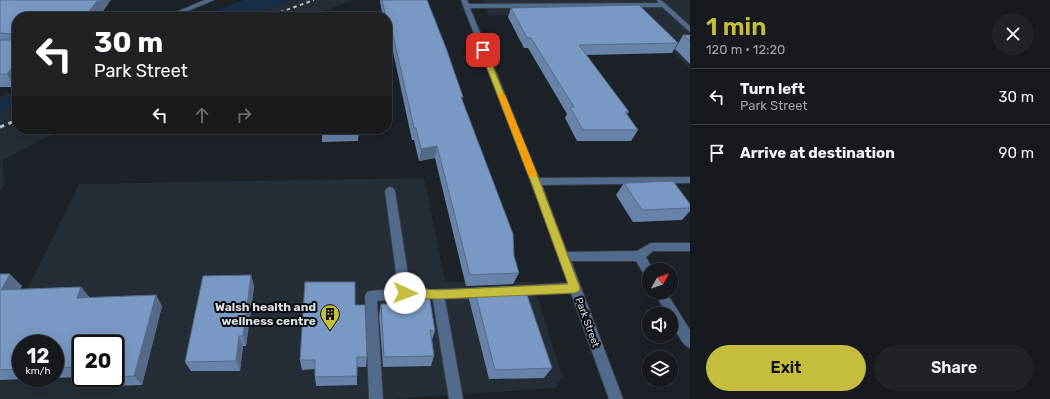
<!DOCTYPE html>
<meta charset="utf-8">
<style>
body{margin:0;font-family:Rubik,sans-serif;background:#1f2227;color:#f1f3f6;height:100vh;display:flex;flex-direction:column;font-size:15px;white-space:nowrap}
*{box-sizing:border-box;margin:0}
p{font-size:13px;color:#9ea0a4}
.icon{flex:none;width:22px;height:22px;fill:none;stroke:currentColor;stroke-width:2;stroke-linecap:round;stroke-linejoin:round}
.map{position:relative;flex:1;overflow:hidden}
.sheet{display:flex;flex-direction:column;background:#16191e;width:360px}
.sheet>*{flex:none}
.guide{position:absolute;left:12px;top:12px;width:380px;height:122px;border-radius:16px;box-shadow:0 4px 16px #0002,0 0 0 1px #35383c;background:#202124;color:#fff;overflow:hidden}
.needle{width:26px;rotate:50deg}
.fabs{position:absolute;left:642px;top:263px;display:grid;gap:8px}
.fabs a{display:grid;place-items:center;width:36px;height:36px;border-radius:50%;background:#16191e;box-shadow:0 4px 16px #0002,0 0 0 1px #35383c;font-size:20px}
.speed{position:absolute;left:12px;top:335px;display:flex;gap:8px;font-size:20px;font-weight:700;text-align:center}
.speed>*{display:grid;place-content:center;width:52px;height:52px;border-radius:50%;background:#16191e;box-shadow:0 4px 16px #0002,0 0 0 1px #35383c;line-height:1}
.speed small{font-size:10px;font-weight:400}
.speed .limit{border:2px solid #111;border-radius:6px;background:#fff;color:#111}
.pin{position:absolute;display:grid;place-items:center;width:34px;height:34px;color:#fff;margin:-17px;border-radius:8px;box-shadow:0 2px 6px #0006}
.me{position:absolute;width:44px;margin:-22px;rotate:92deg;stroke-linejoin:round;filter:drop-shadow(0 0 3px #0008)}
.turn{display:flex;align-items:center;gap:14px;height:84px;padding:0 16px;font-size:18px}
.turn .icon{width:52px;height:52px;stroke-width:2.5}
.turn b{display:block;font-size:28px;line-height:34px}
.lanes{display:flex;align-items:center;height:38px;padding:0 16px;background:#0003;justify-content:center;gap:20px;direction:ltr}
.lanes .off{opacity:.35}
.round{display:grid;place-items:center;flex:none;width:42px;height:42px;border-radius:21px;background:#1f2227}
.headline{display:flex;align-items:center;justify-content:space-between;height:68px;padding:0 16px}
h1{font-size:24px;font-weight:600;line-height:30px;color:#c4bd3e}
.button{display:flex;gap:8px;margin-top:auto;padding:8px 16px}
.button a{flex:1;height:46px;border-radius:24px;background:#c4bd3e;color:#111;font-size:16px;font-weight:600;line-height:46px;text-align:center}
.button a+a{background:#1f2227;color:#f1f3f6}
ul{padding:0;list-style:none}
li{display:flex;align-items:center;gap:12px;height:56px;padding:0 16px;border-top:1px solid #35383c}
li div{flex:1}
li b{display:block;font-size:15px}
li em{font-style:normal}
main{display:flex;flex:1;min-height:0}
.map>svg:first-child{display:block}
.built{fill:#252d37;fill-rule:evenodd}
.green{fill:#192d48}
.lines{fill:none;stroke-linecap:round;stroke-linejoin:round}
.minor-casing{stroke:#383b42;stroke-width:2}
.minor{fill:#526a8b;fill-rule:evenodd}
.rail-far1{stroke:#bdc0c5;stroke-width:2;stroke-dasharray:3.5 3.5;stroke-linecap:butt}
.rail{stroke:#bdc0c5;stroke-width:3;stroke-dasharray:4.5 4.5;stroke-linecap:butt}
.wall{fill:#6883a9;fill-rule:evenodd}
.shaded-wall{fill:#556a89}
.building{fill:#7998c4;stroke:#556a89}
.route{fill:#c4bd3e;stroke:#7f7b28}
.slow{fill:#f59e0b}
.labels{text-anchor:middle;stroke-width:4;stroke-linejoin:round;paint-order:stroke}
.street-label{font-size:10px;fill:#dbdee2;stroke:#090b0e}
.near-poi-label{font-size:12px;font-weight:bold;fill:#dbdee2;stroke:#090b0e;text-anchor:end}
</style>
<main>
<div class="map">
<svg width="690" height="399" viewBox="0 0 690 399">
<rect width="100%" height="100%" fill="#1d2128"/>
<g class="built">
<path d="M247 0H353L309 17H199Z"/>
<path d="M483 0H690V70L637 11 488 16Z"/>
<path d="M17 90V129H64L3 160 4 186 0 192V97Z"/>
<path d="M424 178 445 282H533L562 376 556 388 390 399H0V346L79 184ZM21 344H55V378H21ZM81 344H115V378H81Z"/>
</g>
<g class="green">
<path d="M244 0H293L243 17H201Z"/>
<path d="M17 93V106L0 114V102Z"/>
</g>
<g class="lines">
<defs>
<g id="minor">
<path d="M205 0H214L173 17H164Z"/>
<path d="M461 0H467L469 4 658 3 657 0H661L690 26V32L662 7 470 8 539 178 690 177V183L542 185 567 252 637 251 651 243H690V251H653L646 257 653 270H649V278L645 276 636 261H571L623 399H609L571 293 513 296 509 295 507 291 509 287 513 286 568 283 531 182Z"/>
<path d="M390 187 393 188 395 191 411 293 409 297 405 298 377 301 383 399H369L365 296 367 292 371 291 398 288 385 191 387 188Z"/>
<path d="M485 288 489 289 491 293 489 297 485 298 445 299 463 399H449L432 294 434 290 438 289Z"/>
<path d="M654 292H666L690 330V348C681 345 671 323 671 314H667Z"/>
</g>
</defs>
<use href="#minor" class="minor-casing"/>
<use href="#minor" class="minor"/>
<path class="rail-far1" d="M267 17 314 0"/>
<path class="rail" d="M0 127 17 120"/>
</g>
<g class="wall">
<path d="M0 0 17 17 15 87H0Z"/>
<path d="M380 0H427L463 97 462 99 519 273 513 284 466 286 435 158 419 161 414 140H412L390 38 387 37V17H383L380 2Z"/>
<path d="M511 8 678 43 672 53 586 55 629 112 627 114 638 130 631 141H577L565 118 567 114 528 48H524L508 17Z"/>
<path d="M683 35H690V64L675 49Z"/>
<path d="M322 129H359L358 141 322 142Z"/>
<path d="M624 183 690 204V211L682 220 633 222 616 195Z"/>
<path d="M0 274 22 286 20 289 81 287 89 297 162 306 142 385 85 387 75 378V377L55 378V344H21V378H52L0 380ZM81 344H115V378H81Z"/>
<path d="M251 275 254 287 246 346H243L240 371H191L185 362Z"/>
<path d="M474 288 552 368 544 378 489 379 469 299Z"/>
<path d="M404 289 435 331 432 340 434 356 431 366 383 367 379 315 381 304H403L402 300Z"/>
<path d="M355 305 367 357 366 367H357V385L316 386 315 377V369L302 370 300 360Z"/>
</g>
<g class="shaded-wall">
<path d="M98 0H111L99 17H85Z"/>
<path d="M17 61V83L15 87 7 74Z"/>
<path d="M437 146 435 158 419 161 421 149Z"/>
<path d="M10 274 22 286 13 301 1 290Z"/>
<path d="M251 275 254 287 246 346 243 336Z"/>
<path d="M81 287 90 298H77Z"/>
<path d="M156 295 162 306 142 385 134 376Z"/>
<path d="M239 336 243 346 240 371 236 361Z"/>
</g>
<g class="building">
<path d="M0 0H98L85 17H17V61L7 74H0V40H10L11 39V34L0 33Z"/>
<path d="M382 0H427L446 48 463 97H461L513 234 514 256 519 273 470 275 437 146 421 149 416 128H414L391 26H387V17H386Z"/>
<path d="M639 5 678 43 579 45 629 112H625L638 130H583L570 107H574L531 38H527L511 8Z"/>
<path d="M683 35H690V41Z"/>
<path d="M322 129H359V130L322 131Z"/>
<path d="M673 181 690 204V208L642 210 624 183Z"/>
<path d="M0 274H10L1 290 81 287 77 298 156 295 134 376 115 377V344H81V378H75L78 367 55 368V344H21V369L0 370Z"/>
<path d="M251 275 243 336H239L236 361 185 362 203 276Z"/>
<path d="M305 282H355V305H365L367 357H357V376L315 377V360H300Z"/>
<path d="M524 286 552 368 495 370 474 288Z"/>
<path d="M404 289H428L435 331 430 330 434 356 384 357 381 304H406Z"/>
</g>
<path class="route" d="M483 48 486 50 540 182 580 288 579 291 575 293 438 299 405 298 401 296 400 293 401 290 405 288 438 290 568 284 531 182 480 50Z"/>
<path class="slow" d="M501 93 505 95 537 174 536 177H530L528 174 498 95Z"/>
<defs>
<symbol id="building-pin" viewBox="-11 -11 22 30"><path d="M0 17L-7.5 6A9.5 9.5 0 1 1 7.5 6Z" fill="#c4bd3e" stroke="#090b0e"/><path d="M-4-6H4V6H1V3H-1V6H-4ZM-2.5-4.3h1.7v1.8h-1.7ZM.8-4.3h1.7v1.8H.8ZM-2.5-1h1.7V.8h-1.7ZM.8-1h1.7V.8H.8Z" fill="#111"/></symbol>
</defs>
<g fill-rule="evenodd">
<use href="#building-pin" x="319" y="303" width="22" height="30"/>
</g>
<g class="labels">
<g class="street-label">
<text transform="translate(588 322) rotate(70)" y="4">Park Street</text>
</g>
<g class="near-poi-label">
<text x="316" y="311">Walsh health and<tspan x="316" dy="14">wellness centre</tspan></text>
</g>
</g>
</svg>
<div class="fabs">
<a><svg class="needle" viewBox="-14 -14 28 28"><path d="M0-13l5 13h-10z" fill="#e53935"/><path d="M0 13l5-13h-10z" fill="#9ea0a4"/></svg></a>
<a><svg class="icon" aria-label="sound" viewBox="0 0 24 24"><path d="M4 9h4l5-4v14l-5-4H4zM17 9q2 3 0 6"/></svg></a>
<a><svg class="icon" aria-label="layers" viewBox="0 0 24 24"><path d="M12 4l9 5-9 5-9-5zM3 14l9 5 9-5"/></svg></a>
</div>
<div class="speed"><div>12<small>km/h</small></div><div class="limit">20</div></div>
<div class="pin" style="left:483px;top:50px;background:#d93025"><svg class="icon" aria-label="arrive" viewBox="0 0 24 24"><path d="M6 21V4h12l-3 4 3 4H6"/></svg></div>
<svg class="me" style="left:405px;top:293px" viewBox="-20 -20 40 40"><circle r="19" fill="#fff"/><path d="M0-13L10 11 0 6-10 11z" fill="#c4bd3e"/></svg>
<div class="guide">
<div class="turn"><svg class="icon" aria-label="left" viewBox="0 0 24 24"><path d="M17 20v-9H6M10 6l-5 5 5 5"/></svg><div><b>30 m</b>Park Street</div></div>
<div class="lanes"><svg class="icon" aria-label="left" viewBox="0 0 24 24"><path d="M17 20v-9H6M10 6l-5 5 5 5"/></svg><svg class="icon off" aria-label="ahead" viewBox="0 0 24 24"><path d="M12 20V5M6 11l6-6 6 6"/></svg><svg class="icon off" aria-label="right" viewBox="0 0 24 24"><path d="M7 20v-9h11M14 6l5 5-5 5"/></svg></div>
</div>
</div>
<section class="sheet">
<div class="headline"><div><h1>1 min</h1><p>120 m · 12:20</p></div><a class="round"><svg class="icon" aria-label="close" viewBox="0 0 24 24"><path d="M6 6l12 12M18 6L6 18"/></svg></a></div>
<ul>
<li><svg class="icon" aria-label="left" viewBox="0 0 24 24"><path d="M17 20v-9H6M10 6l-5 5 5 5"/></svg><div><b>Turn left</b><p>Park Street</p></div><em>30 m</em></li>
<li><svg class="icon" aria-label="arrive" viewBox="0 0 24 24"><path d="M6 21V4h12l-3 4 3 4H6"/></svg><div><b>Arrive at destination</b></div><em>90 m</em></li>
</ul>
<div class="button"><a>Exit</a><a>Share</a></div>
</section>
</main>
